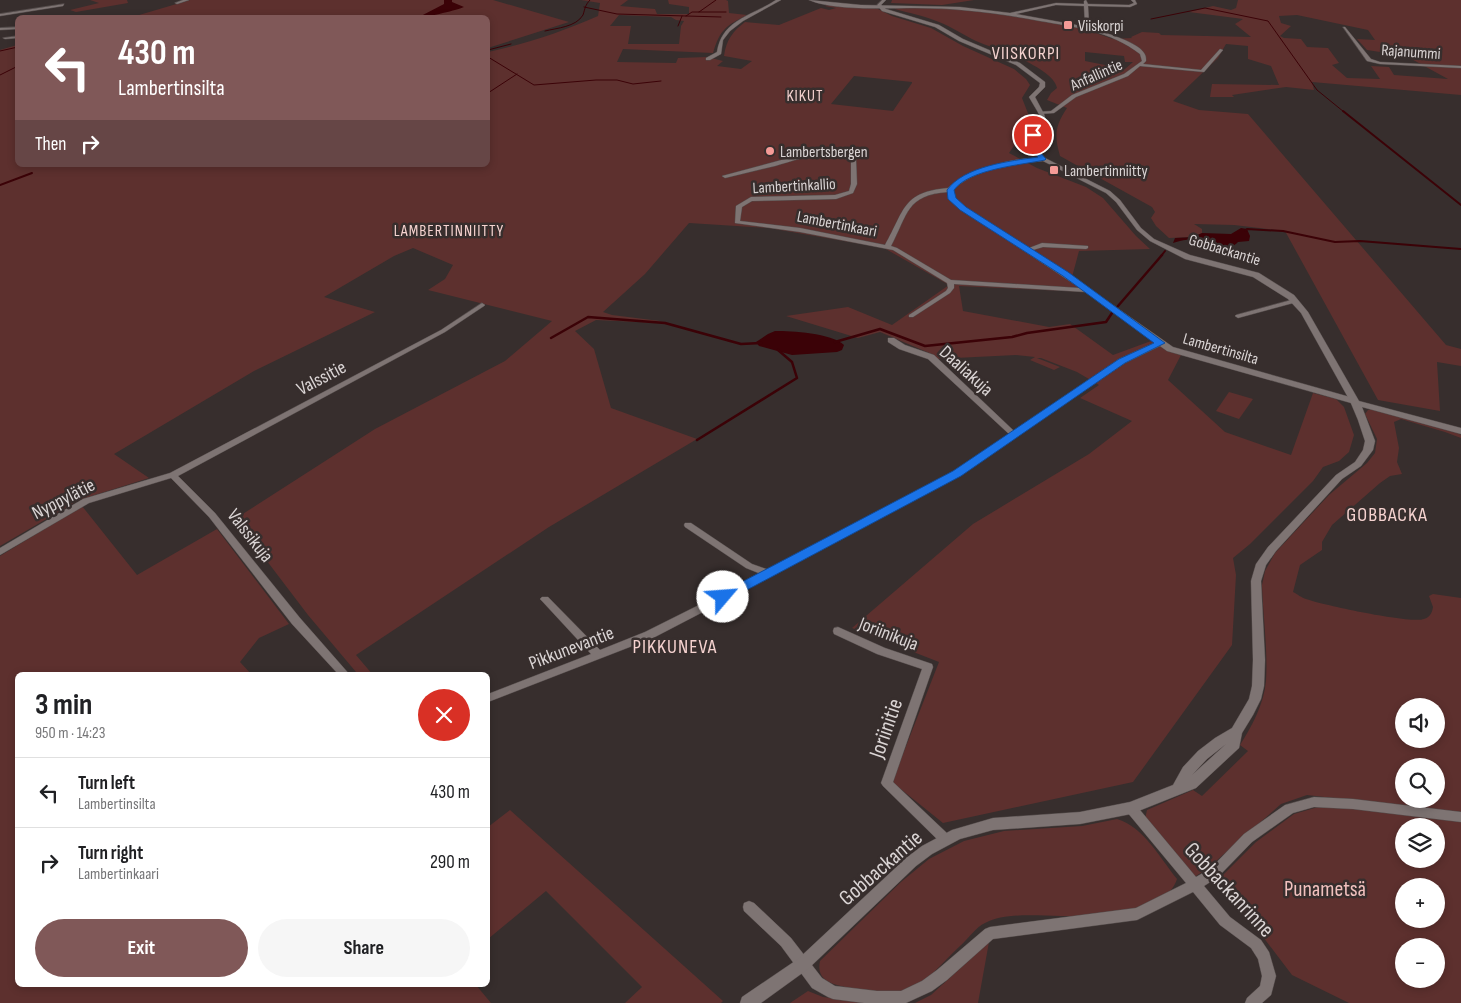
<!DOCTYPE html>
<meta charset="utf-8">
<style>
body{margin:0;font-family:"Sofia Sans Condensed",sans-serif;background:#f6f6f6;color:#202124;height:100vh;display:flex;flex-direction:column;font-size:19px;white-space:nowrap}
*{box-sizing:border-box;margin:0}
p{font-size:16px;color:#757577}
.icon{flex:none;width:28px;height:28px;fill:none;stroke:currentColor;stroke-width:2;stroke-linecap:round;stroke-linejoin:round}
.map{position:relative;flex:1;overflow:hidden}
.panel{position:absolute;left:15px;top:672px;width:475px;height:315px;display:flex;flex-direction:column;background:#fff;border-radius:8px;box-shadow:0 2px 8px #0003}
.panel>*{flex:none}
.banner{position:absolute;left:15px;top:15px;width:475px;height:152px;border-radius:8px;box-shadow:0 2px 8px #0003;background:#805858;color:#fff;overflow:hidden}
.controls{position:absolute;left:1395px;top:698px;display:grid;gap:10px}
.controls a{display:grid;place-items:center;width:50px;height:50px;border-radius:50%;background:#fff;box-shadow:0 2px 8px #0003;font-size:25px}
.pin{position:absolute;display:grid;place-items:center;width:42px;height:42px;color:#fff;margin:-21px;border:2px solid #fff;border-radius:50%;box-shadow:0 1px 5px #0007}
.me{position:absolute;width:55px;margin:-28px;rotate:63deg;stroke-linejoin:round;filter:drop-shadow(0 0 4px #0008)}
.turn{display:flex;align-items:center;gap:18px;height:105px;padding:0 20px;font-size:22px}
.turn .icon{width:65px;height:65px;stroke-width:2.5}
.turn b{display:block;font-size:35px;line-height:42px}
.then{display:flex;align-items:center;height:48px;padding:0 20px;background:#0003;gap:10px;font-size:19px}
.round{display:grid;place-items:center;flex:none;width:52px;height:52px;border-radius:26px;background:#f6f6f6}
.summary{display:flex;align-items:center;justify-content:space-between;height:85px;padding:0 20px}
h1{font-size:30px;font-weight:700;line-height:38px}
.primary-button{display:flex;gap:10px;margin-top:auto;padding:10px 20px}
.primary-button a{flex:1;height:58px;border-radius:30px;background:#805858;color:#fff;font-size:20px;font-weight:700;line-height:58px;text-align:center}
.primary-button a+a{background:#f6f6f6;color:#202124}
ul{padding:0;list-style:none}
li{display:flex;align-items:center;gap:15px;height:70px;padding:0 20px;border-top:1px solid #e0e0e0}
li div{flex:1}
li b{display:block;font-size:19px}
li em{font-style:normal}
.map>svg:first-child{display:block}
.green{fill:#5d302e;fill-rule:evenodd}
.water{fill:#3b0207}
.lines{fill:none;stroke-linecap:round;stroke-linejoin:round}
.stream-far2{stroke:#3b0207;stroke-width:1}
.stream-far1{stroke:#3b0207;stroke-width:2}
.stream{stroke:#3b0207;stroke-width:2.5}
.minor-casing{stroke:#534b4a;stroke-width:1}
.tertiary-casing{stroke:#534b4a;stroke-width:1}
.minor{fill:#7e7473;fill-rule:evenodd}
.tertiary{fill:#7e7473;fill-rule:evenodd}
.route{fill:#1a73e8;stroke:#114b97}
.poi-dot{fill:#f59b97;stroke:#372e2d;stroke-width:2}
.labels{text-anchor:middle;stroke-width:5;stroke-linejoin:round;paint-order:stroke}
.far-poi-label{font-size:16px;fill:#dad4d4;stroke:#372e2d;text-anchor:start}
.far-street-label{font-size:16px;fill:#dad4d4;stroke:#372e2d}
.far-neighbourhood-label{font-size:16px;letter-spacing:1px;fill:#f6d3d0;stroke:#372e2d}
.far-quarter-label{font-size:18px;letter-spacing:1px;fill:#f6d3d0;stroke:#372e2d}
.street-label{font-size:19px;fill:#dad4d4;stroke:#372e2d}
.neighbourhood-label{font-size:20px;letter-spacing:1px;fill:#f6d3d0;stroke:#372e2d}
.near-street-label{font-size:22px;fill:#dad4d4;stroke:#372e2d}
.near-park-label{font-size:22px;fill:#f1c1be;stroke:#372e2d}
</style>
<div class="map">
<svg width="1461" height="1003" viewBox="0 0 1461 1003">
<rect width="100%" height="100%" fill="#372e2d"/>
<g class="green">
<path d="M90 0H127L128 3 76 12 70 10 99 3Z"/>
<path d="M190 0H493L569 22 488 48V18H129Z"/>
<path d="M581 0H628L620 6 655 9 657 14H689V7L669 4 668 0H726L728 1 729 13 747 15C726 26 720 29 713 53L623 49 617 62 676 63 678 58 707 57 723 61 717 66 741 69 752 61 724 56C726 40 733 31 745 22L779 25 821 8 829 10 836 8 825 6 827 5 876 8 892 16 931 28 963 46 1014 69 1026 79 1030 85 1022 98 1031 121 1009 153 1037 168 1086 187 1103 198 1136 236 1150 249 1079 251 1072 277 1088 292 959 286 963 311 1049 327 1070 324 1113 355 1151 341 1181 355 1168 380 1225 432 1291 455 1313 393 1336 399 1344 407 1354 435 1349 452 1339 461 1323 467 1313 481 1250 544 1233 558 1236 575 1232 645 1133 782 943 823 892 782 939 662 852 628 973 524 1089 454 1132 421 1080 398 1099 385 1077 372 1041 358H1037L1060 367 1054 370 1030 360 1035 357 1016 355 935 359 934 355 880 332 858 338 786 316 848 307 892 325 949 285 884 248 769 228 689 223 645 274 603 312 612 315 660 321 659 323 596 320 575 331 594 349 611 408 697 439 549 527 356 655 373 675H359L356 672 308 615 235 519 375 429 505 361 552 321 428 290 445 279 453 265 413 248 394 256 324 297 375 312 254 371 114 454 149 478 79 500 0 546V50L17 45 18 165H488V52C525 44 562 32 598 16L600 3ZM619 15 671 17 676 20 684 21 681 26 679 44H628L631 26H610ZM854 76 912 82V83L893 111 831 104Z"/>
<path d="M892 0H974L942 5 891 3Z"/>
<path d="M1238 0H1461V95L1312 82 1314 90 1286 87 1232 95 1234 97H1210L1212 84 1279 85 1271 66 1248 59V46L1226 44 1218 58 1173 101 1199 110 1248 114 1446 345 1461 349V366L1437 362 1440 411 1378 400 1285 231 1234 225 1194 224 1202 229V233L1193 237 1169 238 1156 226 1151 218 1155 212 1152 207 1060 156C1054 135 1055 126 1067 108L1047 100 1051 93 1057 88C1053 67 995 49 976 41 964 35 952 27 939 22 925 16 909 13 895 9V7H936L986 12 1075 26 1113 39 1132 38 1131 37 1142 32 1159 33 1161 35 1251 37 1235 24 1243 19 1189 12 1213 6 1231 10 1236 8ZM1297 15 1368 30 1375 40 1357 39 1367 50 1406 56 1448 79 1394 75 1389 67 1371 66 1380 79 1347 78 1332 65 1339 63 1328 48 1307 47 1301 39 1284 38 1280 36 1291 26 1281 23 1279 16ZM1085 52 1124 56 1125 62H1133L1125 69 1085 61Z"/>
<path d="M1229 392 1253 399 1239 419 1216 411Z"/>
<path d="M1372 409 1456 432 1461 435V438L1445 432 1401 419 1394 422 1399 448 1397 462 1402 474 1390 476 1380 483 1332 525 1322 542V550L1300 565 1293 592C1297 594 1302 598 1306 599 1323 605 1411 624 1424 619 1430 617 1432 613 1433 607L1429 596 1433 594 1461 598V813L1307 795 1281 804 1208 868 1193 878 1145 819 1147 810 1193 790 1202 796 1248 751 1240 745C1252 726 1264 704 1266 681 1268 650 1263 616 1262 585L1265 571 1275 553 1329 495 1367 463 1375 453 1377 439 1365 414 1368 410ZM1404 706H1436V739H1404ZM1404 766H1436V799H1404Z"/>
<path d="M82 506 137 575 217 529 289 624 259 638 240 662 252 675H18V985H476L491 1003H0V556Z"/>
<path d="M1318 807 1354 808 1461 821V1003H1349L1292 975 1219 879 1256 842 1294 814ZM1404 826H1436V859H1404ZM1404 886H1436V919H1404ZM1404 946H1436V979H1404Z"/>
<path d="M510 810 723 1001 721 1003H625L642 987 546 891 488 939V827Z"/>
<path d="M1117 819C1144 827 1160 858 1177 879 1166 915 1093 916 1061 916 1038 916 1006 912 985 923 976 927 968 939 960 946 947 958 933 975 918 985 893 1000 863 992 837 985 824 981 817 975 820 961L901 882 929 859 964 841 1004 831 1082 826Z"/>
<path d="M989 942 978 1003H915L931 995Z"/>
<path d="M808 991 823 997 869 1003H790Z"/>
</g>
<g class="water">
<path d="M444 0H452V2L464 7C458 10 424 18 419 17L444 4Z"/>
<path d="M1241 228 1247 229 1250 236 1249 241 1238 242C1225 256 1205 244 1189 240 1184 239 1178 242 1173 243L1175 238 1193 237 1202 233 1231 234Z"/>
<path d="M775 331C792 331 831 333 844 345L842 350 837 352 792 355 759 346 756 342 768 334Z"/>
</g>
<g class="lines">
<g class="stream-far2">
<path d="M584 7 617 14 686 16 692 12H699L716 0"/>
<path d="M699 12H726"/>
<path d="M686 16 721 17"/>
<path d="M1151 19 1205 8 1268 21 1317 90 1344 112"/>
<path d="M678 26 682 16"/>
<path d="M545 31C557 28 576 27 583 15 585 9 585 5 590 0"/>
<path d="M488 50 511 44"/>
<path d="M0 51 18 47"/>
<path d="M488 57 534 85 596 80H617L633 84 661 81"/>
<path d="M0 75 18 66"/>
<path d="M488 93 517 74"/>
</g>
<g class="stream-far1">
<path d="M1343 111 1461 205"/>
<path d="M0 185 32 173"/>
<path d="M1245 231 1247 229 1283 231 1335 242 1360 241 1461 249"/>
<path d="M1161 256 1165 251"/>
</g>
<g class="stream">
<path d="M1118 306 1162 255"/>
<path d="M551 338 588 317 665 323 741 344 761 343"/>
<path d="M835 342 880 329 925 346 1012 337 1027 333 1106 322 1112 313"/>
<path d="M697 440 797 378 792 362 778 350"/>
</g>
<defs>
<g id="minor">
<path d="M183 0H189L177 4 175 3Z"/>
<path d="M776 0H781L743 21 730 31 723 40 721 54 710 60H706V58L717 52C722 19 752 16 776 0Z"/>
<path d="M809 0 861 5 960 7 1010 13 1056 3 1084 4V1L1086 0 1088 4 1129 5 1134 3 1131 0H1135L1137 4 1130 7 1088 6 1089 24 1086 27C1099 31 1137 41 1144 53 1146 56 1146 58 1146 61L1143 64 1201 70 1220 49 1223 50 1204 72 1140 66 1128 76 1076 97 1054 113 1040 114 1038 113V112L1051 111 1072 95 1124 74 1142 61 1140 54C1111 31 1074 27 1040 21 998 13 957 8 915 8 886 8 834 11 809 0ZM1056 5 1084 6 1085 24 1082 26 1016 14Z"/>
<path d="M64 4 63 6 0 16V14Z"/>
<path d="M18 27V29L0 30V28Z"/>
<path d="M1343 27H1345L1371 59 1380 62 1461 66V68L1380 64 1367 61Z"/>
<path d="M18 36V38L5 39 3 38Z"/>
<path d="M821 151 843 154 856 159 857 184 853 193 836 199 752 201 742 207 740 221 800 228 885 245C905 210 902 192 948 188 968 169 1017 156 1045 158V160L1043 161C1012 164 976 168 953 190L955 198 965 207 1029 248 1042 243 1088 246V248L1086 249 1043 247 1033 250 1067 273 1173 347 1357 399 1358 401 1354 403H1351L1167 351 1160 346 1125 363 960 475 772 576 653 638 488 702V694L591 654 542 601 540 599 542 597H548L600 650 645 632 761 574 746 568 685 527 684 525 685 523H691L752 564 769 570 954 471 1009 434 928 359 899 349 888 342V338H894L905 345 934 355 1014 431 1119 359 1156 342 1086 292 954 284V288L950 293 913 317H909V315L946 291 948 288 947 283 893 250 800 232 735 223 736 206 751 197 835 195 849 191 851 184V161C824 149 802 158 775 166 758 170 742 174 725 178L722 176 800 155ZM948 192 950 200 961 209 1080 288 951 280 897 248 891 246C908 214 906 195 948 192Z"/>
<path d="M1295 299 1297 300V302L1238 318 1235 316 1236 315Z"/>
<path d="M482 303 485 305 484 306 445 332 178 476 215 513 300 618 350 675H339L292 624 209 517 171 478 89 503 0 555V548L83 499 170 473 441 330Z"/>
<path d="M838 627 885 648 932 664 933 667 893 782 950 836 952 840 950 844 946 845 942 844 883 786 881 783 922 669 877 654 834 634 833 631 834 628Z"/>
<path d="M1314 797 1353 799 1461 812V822L1353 809 1314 807 1293 813 1252 842 1218 877 1204 886 1230 917 1261 940 1269 952 1276 976 1271 995 1262 1003H1245L1247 998 1260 986 1262 976 1258 959 1251 948 1220 925 1193 892 1137 920 993 939 947 980 932 991 906 1003H864L833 999 828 997 812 988 781 946 744 911 743 907 744 903 749 901 754 903 791 938 822 978 835 986 877 991H901L922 981 937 970 985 929 990 927 1136 908 1186 883 1127 812 1125 808 1127 804 1131 803 1135 804 1196 877 1210 869 1244 834 1285 805Z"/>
</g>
<path id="tertiary" d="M882 0H886L881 5 886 9 939 25 963 39 1020 63 1045 82V87L1035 97 1044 114 1046 121 1034 138 1036 148 1045 158 1110 191 1120 200 1141 228 1154 239 1190 255 1259 273 1294 295 1308 312 1359 401 1461 428V434L1362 407 1375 441 1373 450 1361 466 1342 479 1276 551 1266 565 1261 581 1265 660 1264 686 1261 699 1253 715 1242 733 1239 748 1196 788 1131 814 1080 824 993 830 960 839 932 854 916 866 808 969 761 1003H740L742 997 798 959 906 858 922 846 952 830 993 818 1080 812 1130 802 1173 785 1183 767 1198 751 1215 738 1232 728 1249 699 1252 686 1253 660 1251 581 1256 564 1268 547 1336 475 1355 462 1363 450 1365 441 1358 420 1350 401 1301 313 1288 299 1253 277 1185 259 1150 241 1137 230 1116 202 1106 193 1041 160 1030 148 1028 138 1040 121 1039 114 1029 97 1039 87 1040 83 1016 65 959 41 935 27 882 11 877 5ZM1226 744 1192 775 1207 759Z"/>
</defs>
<use href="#minor" class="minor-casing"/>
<use href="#tertiary" class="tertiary-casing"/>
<use href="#minor" class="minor"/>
<use href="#tertiary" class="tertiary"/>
</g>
<path class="route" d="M1033 133 1036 135 1035 146 1046 159 1045 160C1021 165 969 169 954 190L956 198 966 207 1068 272 1165 343 1125 363 961 476 728 600H719L717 597 719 594 953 471 1119 359 1154 343 1063 276 960 210 948 199 947 190C964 166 1010 161 1038 157L1028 146 1029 135Z"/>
<g class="poi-dot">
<rect x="1063" y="20" width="10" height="10" rx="2.5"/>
<circle cx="770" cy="151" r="5"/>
<rect x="1049" y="165" width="10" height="10" rx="2.5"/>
</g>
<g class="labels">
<g class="far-poi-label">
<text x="1078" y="31">Viiskorpi</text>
<text x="780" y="157">Lambertsbergen</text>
<text x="1064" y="176">Lambertinniitty</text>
</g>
<g class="far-street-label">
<text transform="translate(1411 51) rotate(4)" y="6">Rajanummi</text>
<text transform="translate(1096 74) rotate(-24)" y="6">Anfallintie</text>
<text transform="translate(794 185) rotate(-3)" y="6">Lambertinkallio</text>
<text transform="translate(837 223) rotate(11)" y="6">Lambertinkaari</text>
<text transform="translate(1225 249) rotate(17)" y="6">Gobbackantie</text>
<text transform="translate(1221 348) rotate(16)" y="6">Lambertinsilta</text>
</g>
<g class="far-neighbourhood-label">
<text x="805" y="101">KIKUT</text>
<text x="449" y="236">LAMBERTINNIITTY</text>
</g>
<g class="far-quarter-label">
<text x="1026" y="59">VIISKORPI</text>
</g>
<g class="street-label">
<text transform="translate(967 370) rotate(42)" y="7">Daaliakuja</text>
<text transform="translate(321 377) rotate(-28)" y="7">Valssitie</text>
<text transform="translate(63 498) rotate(-27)" y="7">Nyppylätie</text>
<text transform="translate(251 535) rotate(52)" y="7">Valssikuja</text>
<text transform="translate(889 633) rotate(21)" y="7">Joriinikuja</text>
<text transform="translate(571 647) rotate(-21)" y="7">Pikkunevantie</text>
</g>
<g class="neighbourhood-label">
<text x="1387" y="521">GOBBACKA</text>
<text x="675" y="653">PIKKUNEVA</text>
</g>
<g class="near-street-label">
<text transform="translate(885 728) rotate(-71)" y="8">Joriinitie</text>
<text transform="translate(880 867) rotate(-41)" y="8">Gobbackantie</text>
<text transform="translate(1230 889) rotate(47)" y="8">Gobbackanrinne</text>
</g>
<g class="near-park-label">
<text x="1325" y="896">Punametsä</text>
</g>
</g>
</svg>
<div class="controls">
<a><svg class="icon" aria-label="sound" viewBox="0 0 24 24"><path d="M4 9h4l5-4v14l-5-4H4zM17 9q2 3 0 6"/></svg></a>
<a><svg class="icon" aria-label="search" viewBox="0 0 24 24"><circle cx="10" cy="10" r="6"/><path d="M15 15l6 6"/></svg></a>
<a><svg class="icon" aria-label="layers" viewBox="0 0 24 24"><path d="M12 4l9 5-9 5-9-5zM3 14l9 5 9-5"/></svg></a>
<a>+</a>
<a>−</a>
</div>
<div class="pin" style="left:1033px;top:135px;background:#d93025"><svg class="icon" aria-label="arrive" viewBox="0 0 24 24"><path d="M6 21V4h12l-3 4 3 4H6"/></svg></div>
<svg class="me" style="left:723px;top:597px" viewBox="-20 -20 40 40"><circle r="19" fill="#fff"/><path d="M0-13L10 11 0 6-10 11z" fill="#1a73e8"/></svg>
<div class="banner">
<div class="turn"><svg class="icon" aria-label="left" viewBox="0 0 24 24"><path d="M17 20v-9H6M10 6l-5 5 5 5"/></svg><div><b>430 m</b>Lambertinsilta</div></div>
<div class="then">Then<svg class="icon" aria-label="right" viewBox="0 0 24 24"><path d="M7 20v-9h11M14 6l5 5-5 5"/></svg></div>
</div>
<section class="panel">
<div class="summary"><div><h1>3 min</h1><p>950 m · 14:23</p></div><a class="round" style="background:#d93025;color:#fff"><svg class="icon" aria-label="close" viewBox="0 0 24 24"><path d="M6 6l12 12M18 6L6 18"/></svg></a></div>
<ul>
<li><svg class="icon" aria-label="left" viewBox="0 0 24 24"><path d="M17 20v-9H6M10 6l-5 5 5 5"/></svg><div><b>Turn left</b><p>Lambertinsilta</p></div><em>430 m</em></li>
<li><svg class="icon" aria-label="right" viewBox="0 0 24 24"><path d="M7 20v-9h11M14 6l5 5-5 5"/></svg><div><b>Turn right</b><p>Lambertinkaari</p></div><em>290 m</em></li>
</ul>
<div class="primary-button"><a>Exit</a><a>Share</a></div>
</section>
</div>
